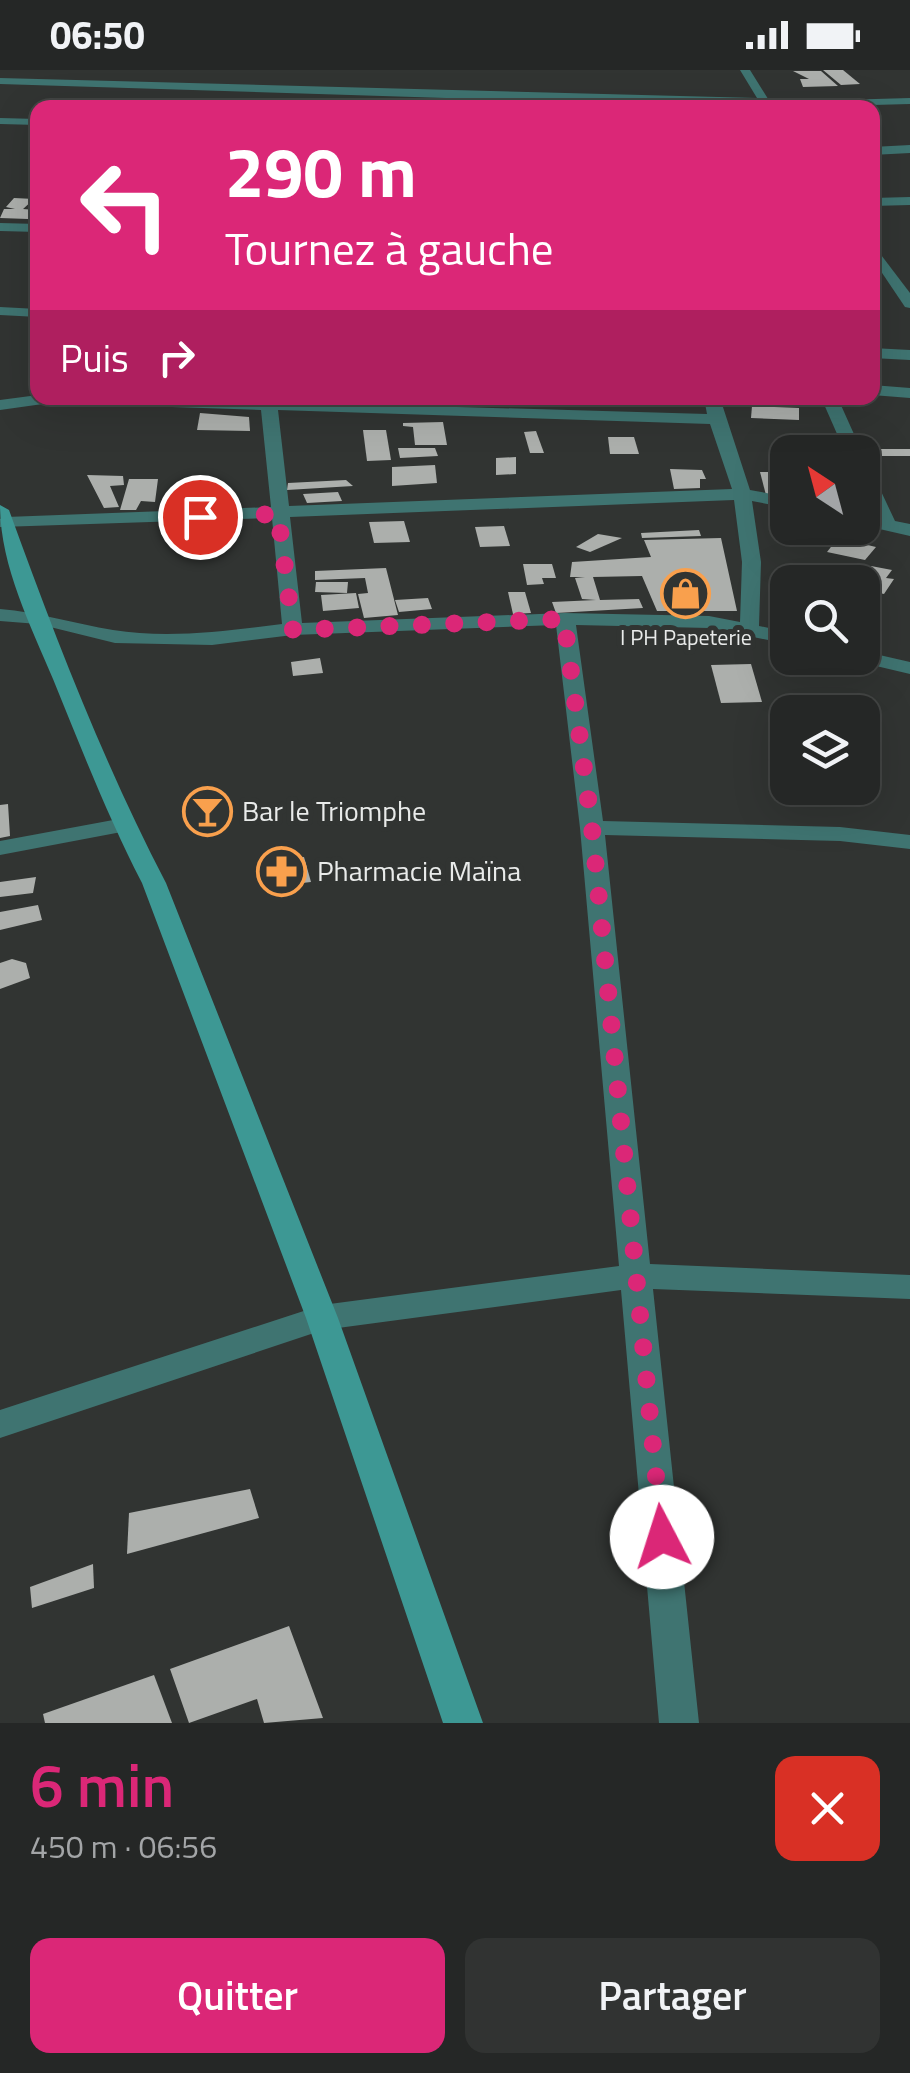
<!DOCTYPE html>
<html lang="fr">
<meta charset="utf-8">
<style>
body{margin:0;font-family:"Titillium Web",sans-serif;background:#313332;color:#f1f3f6;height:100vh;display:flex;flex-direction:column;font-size:38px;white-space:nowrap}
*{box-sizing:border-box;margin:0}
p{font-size:32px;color:#a3a5a7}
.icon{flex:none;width:55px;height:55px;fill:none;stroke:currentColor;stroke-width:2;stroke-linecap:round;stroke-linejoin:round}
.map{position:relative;height:1653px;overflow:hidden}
.sheet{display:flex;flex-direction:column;background:#252726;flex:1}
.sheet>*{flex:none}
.top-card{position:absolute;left:30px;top:30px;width:850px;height:305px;border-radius:20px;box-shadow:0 10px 40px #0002,0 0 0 2px #424443;background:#db2777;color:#fff;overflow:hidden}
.needle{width:65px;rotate:324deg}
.tools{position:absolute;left:770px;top:365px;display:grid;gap:20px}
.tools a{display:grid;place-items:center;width:110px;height:110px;border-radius:20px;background:#252726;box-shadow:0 10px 40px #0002,0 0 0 2px #424443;font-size:50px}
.pin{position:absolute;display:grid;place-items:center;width:85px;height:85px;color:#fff;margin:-42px;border:5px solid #fff;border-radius:50%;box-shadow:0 2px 10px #0007}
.me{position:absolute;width:110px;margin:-55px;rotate:355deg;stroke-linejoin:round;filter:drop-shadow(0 0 8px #0008)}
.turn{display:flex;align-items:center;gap:35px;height:210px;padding:0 30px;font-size:45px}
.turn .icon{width:130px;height:130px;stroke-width:2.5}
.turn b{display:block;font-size:70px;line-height:85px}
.then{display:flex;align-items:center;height:95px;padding:0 30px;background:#0003;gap:20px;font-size:38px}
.round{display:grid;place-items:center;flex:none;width:105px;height:105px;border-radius:20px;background:#313332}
.headline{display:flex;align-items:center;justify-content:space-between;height:170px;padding:0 30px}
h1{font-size:60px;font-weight:600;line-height:75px;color:#db2777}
.primary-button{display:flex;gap:20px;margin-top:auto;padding:20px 30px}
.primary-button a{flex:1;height:115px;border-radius:20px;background:#db2777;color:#fff;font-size:40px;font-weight:600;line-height:115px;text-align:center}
.primary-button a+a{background:#313332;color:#f1f3f6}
.status{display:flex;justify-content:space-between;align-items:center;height:70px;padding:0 50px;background:#252726;direction:ltr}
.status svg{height:28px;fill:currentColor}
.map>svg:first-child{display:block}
.building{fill:#acafac}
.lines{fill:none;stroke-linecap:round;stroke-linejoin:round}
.street{fill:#3f7471;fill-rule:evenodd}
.secondary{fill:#3d9894;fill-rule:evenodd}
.route{stroke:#db2777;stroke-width:18;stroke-dasharray:0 32.4}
.labels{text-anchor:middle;stroke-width:10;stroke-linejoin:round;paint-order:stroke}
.far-poi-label{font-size:22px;fill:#e9ebea;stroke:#313432}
.poi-label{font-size:28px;fill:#e9ebea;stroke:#313432;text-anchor:start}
</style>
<div class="status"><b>06:50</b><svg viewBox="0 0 49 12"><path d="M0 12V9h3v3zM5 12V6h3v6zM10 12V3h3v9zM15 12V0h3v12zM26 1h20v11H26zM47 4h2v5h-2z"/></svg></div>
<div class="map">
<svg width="910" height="1653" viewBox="0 0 910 1653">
<rect width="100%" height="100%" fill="#313432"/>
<g class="building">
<path d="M823 0H843L860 14 841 15Z"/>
<path d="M793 1H821L838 16 803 17 800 9H809Z"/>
<path d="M14 128 34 129 23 139 36 140 28 149 0 148 4 139H15L6 137Z"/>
<path d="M752 336 799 338V350L751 348Z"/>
<path d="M200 343 249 347 250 361 197 360Z"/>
<path d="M443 352 447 375H415L413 357 403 356V353Z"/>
<path d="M363 360H386L391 390 367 391Z"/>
<path d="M536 361 544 383H530L524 362Z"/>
<path d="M608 367H634L639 384H610Z"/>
<path d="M398 378H435L438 386 400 388Z"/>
<path d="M875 379H910V386H878Z"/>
<path d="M516 387V404L496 405V388Z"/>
<path d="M435 395 437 413 392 416V397Z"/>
<path d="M670 399 702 400 706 409H700V418L674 419Z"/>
<path d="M760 402H788V425H766Z"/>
<path d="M87 405 123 406 124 415 110 416 119 437 104 438Z"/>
<path d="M129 409H158L155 432 141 431 136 440H120Z"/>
<path d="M346 410 353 416 287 420 288 413Z"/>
<path d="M338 422 342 431 307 433 303 424Z"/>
<path d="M404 451 410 472 374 473 369 452Z"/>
<path d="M504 456 510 476 480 477 475 457Z"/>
<path d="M699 460 701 466 642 468 641 463Z"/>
<path d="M598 464 622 468 590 482 576 477Z"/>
<path d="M721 468 737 541H657L642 506 593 507 600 530 639 529 643 538 556 543 552 532 596 530 582 529 575 508 585 507H570L572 492 651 487 644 470Z"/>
<path d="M838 468 876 477 865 490 827 482Z"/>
<path d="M523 494H552L556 508H542L544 514 527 515Z"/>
<path d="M871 496 892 500 886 508 894 509 884 524 862 519V512H858Z"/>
<path d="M386 498 398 545 364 548 358 524 368 523 365 508 315 510V501Z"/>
<path d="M316 512H348L347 523 315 522Z"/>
<path d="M508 522H525L531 543 513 544Z"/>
<path d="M356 523 359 538 323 541 321 525Z"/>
<path d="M428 528 432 539 399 542 395 530Z"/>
<path d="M320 588 323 603 293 606 291 592Z"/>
<path d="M751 594 762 632 721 633 711 595Z"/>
<path d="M8 734 10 766 0 768V735Z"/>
<path d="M304 787 311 812 276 816 270 792Z"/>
<path d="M36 807 33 823 0 827V812Z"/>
<path d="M38 835 42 850 0 860V842Z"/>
<path d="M12 889 26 893 30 908 0 919V893Z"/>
<path d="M250 1419 259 1448 127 1484 129 1443Z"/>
<path d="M93 1494 94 1518 32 1538 30 1517Z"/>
<path d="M289 1556 323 1648 264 1653 257 1629 189 1653 170 1599Z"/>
<path d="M154 1605 172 1653H45L43 1644Z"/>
</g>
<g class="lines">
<g class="street">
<path d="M740 0H750L770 32 910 28V34L761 38 0 14V8L757 28Z"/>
<path d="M0 48 38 49V55L0 54Z"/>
<path d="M910 75V83L872 85V77Z"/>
<path d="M910 127V135L872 136V128Z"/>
<path d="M0 153 38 154V162L0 161Z"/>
<path d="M872 173 910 223V238L905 237 872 188Z"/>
<path d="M0 237 38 239V247L0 245Z"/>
<path d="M872 278 910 280V290L872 288Z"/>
<path d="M872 315 910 318V328L872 325Z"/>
<path d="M38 325 707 344 704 328H720L750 420 788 427V438L752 431 761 492 759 556 788 562V574L709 558 576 555 603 751 840 757 910 765V779L840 771 605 765 650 1194 910 1205V1229L653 1219 699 1653H659L621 1220 323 1260 0 1368V1340L322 1235 619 1196 580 758 556 555 293 565 212 575 115 573 38 554 0 551V539C39 542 75 554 113 560 168 569 228 561 282 554L272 448 0 457V449L6 447 271 437 261 340 50 333 0 340V330ZM278 340 710 354 732 419 289 436ZM734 430 742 492 740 552 709 546 565 543 302 553 290 447Z"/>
<path d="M826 328H843L840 333 862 382H845L823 332Z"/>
<path d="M862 395 871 400 895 451 910 454V466L862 455V444L875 446 862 420Z"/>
<path d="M862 581 910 592V604L855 591 852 588H862Z"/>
<path d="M124 748 132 750 136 755 132 760 0 785V771Z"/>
</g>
<path class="secondary" d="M0 435 9 440C55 567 104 694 166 813L338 1248 483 1653H443L306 1248 142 813C108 747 81 678 53 609 30 554 0 495 0 435Z"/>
</g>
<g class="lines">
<path class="route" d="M200 447 278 444 293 560 564 549 592 758 662 1467"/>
</g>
<defs>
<symbol id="shop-ring" viewBox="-11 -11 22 22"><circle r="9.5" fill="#313432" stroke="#f9a04d" stroke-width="1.5"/><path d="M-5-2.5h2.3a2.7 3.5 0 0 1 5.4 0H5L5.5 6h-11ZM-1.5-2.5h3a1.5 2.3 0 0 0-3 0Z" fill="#f9a04d"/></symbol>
<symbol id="bar-ring" viewBox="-11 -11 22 22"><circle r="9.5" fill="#313432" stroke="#f9a04d" stroke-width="1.5"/><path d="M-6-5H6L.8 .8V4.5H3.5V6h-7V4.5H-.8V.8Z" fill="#f9a04d"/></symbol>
<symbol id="pharmacy-ring" viewBox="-11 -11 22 22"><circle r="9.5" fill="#313432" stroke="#f9a04d" stroke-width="1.5"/><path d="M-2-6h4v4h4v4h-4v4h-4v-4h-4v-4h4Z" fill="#f9a04d"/></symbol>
</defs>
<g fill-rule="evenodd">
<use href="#shop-ring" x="658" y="496" width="55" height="55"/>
<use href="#bar-ring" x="180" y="714" width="55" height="55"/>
<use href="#pharmacy-ring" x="254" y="774" width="55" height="55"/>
</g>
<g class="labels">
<g class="far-poi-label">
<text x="686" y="575">I PH Papeterie</text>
</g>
<g class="poi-label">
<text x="242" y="751">Bar le Triomphe</text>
<text x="317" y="811">Pharmacie Maïna</text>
</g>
</g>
</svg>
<div class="tools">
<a><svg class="needle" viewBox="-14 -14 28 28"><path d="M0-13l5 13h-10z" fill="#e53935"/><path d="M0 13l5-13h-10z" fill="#a3a5a7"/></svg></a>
<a><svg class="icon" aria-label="search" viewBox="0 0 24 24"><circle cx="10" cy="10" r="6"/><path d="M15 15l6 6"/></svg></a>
<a><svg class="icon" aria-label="layers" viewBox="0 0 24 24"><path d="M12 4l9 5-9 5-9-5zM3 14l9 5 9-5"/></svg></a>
</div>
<div class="pin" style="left:200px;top:447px;background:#d93025"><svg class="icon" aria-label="arrive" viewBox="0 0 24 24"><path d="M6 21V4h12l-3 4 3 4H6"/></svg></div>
<svg class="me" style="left:662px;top:1467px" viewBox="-20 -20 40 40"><circle r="19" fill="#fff"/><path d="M0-13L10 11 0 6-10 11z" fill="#db2777"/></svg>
<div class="top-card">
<div class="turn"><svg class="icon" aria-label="left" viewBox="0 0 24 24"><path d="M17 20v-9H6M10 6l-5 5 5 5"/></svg><div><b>290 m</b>Tournez à gauche</div></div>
<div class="then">Puis<svg class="icon" aria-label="right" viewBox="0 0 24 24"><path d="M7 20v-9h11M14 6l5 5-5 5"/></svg></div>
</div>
</div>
<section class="sheet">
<div class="headline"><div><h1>6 min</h1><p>450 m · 06:56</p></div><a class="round" style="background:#d93025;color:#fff"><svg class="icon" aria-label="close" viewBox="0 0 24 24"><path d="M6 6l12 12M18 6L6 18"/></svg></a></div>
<div class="primary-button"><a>Quitter</a><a>Partager</a></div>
</section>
